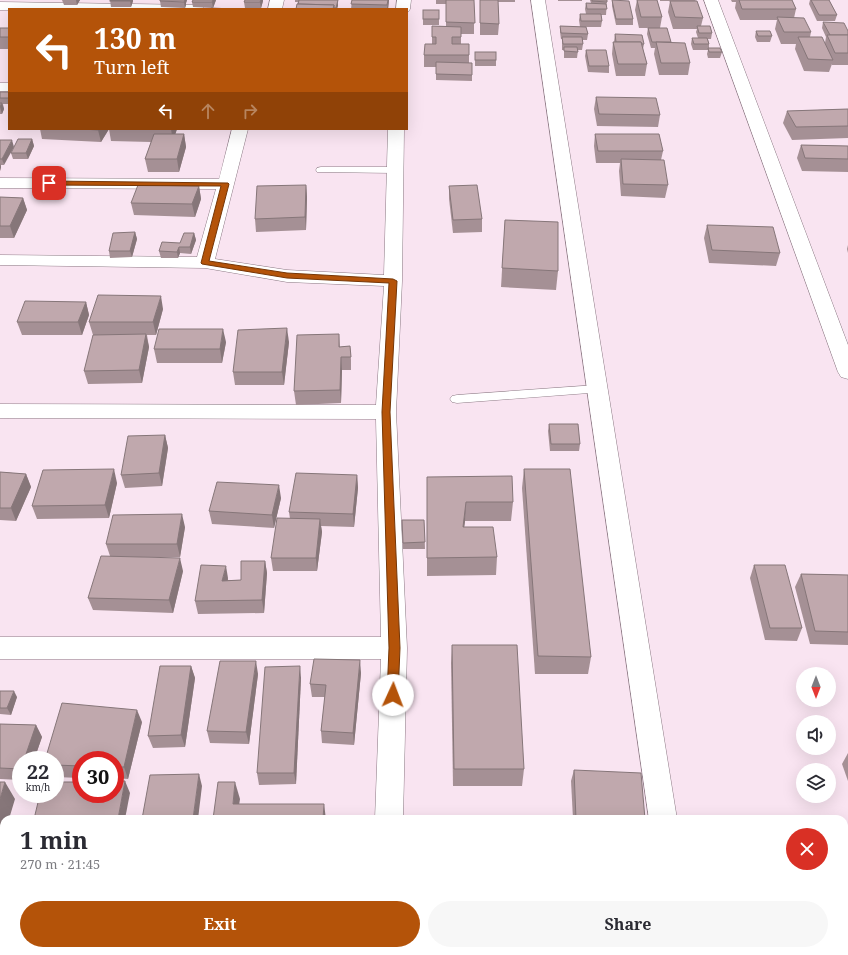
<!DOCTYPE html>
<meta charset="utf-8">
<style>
body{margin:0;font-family:"Noto Serif",serif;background:#f7f7f7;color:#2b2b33;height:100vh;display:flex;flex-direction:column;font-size:15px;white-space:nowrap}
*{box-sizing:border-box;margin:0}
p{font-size:13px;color:#7c7c81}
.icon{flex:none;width:22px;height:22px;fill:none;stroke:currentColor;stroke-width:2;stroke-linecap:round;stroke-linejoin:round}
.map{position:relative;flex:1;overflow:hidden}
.sheet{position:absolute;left:0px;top:815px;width:848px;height:140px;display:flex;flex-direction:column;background:#fff;border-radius:12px 12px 0 0;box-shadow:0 4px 16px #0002}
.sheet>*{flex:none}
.guide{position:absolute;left:8px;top:8px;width:400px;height:122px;border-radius:0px;box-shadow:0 4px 16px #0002;background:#b45309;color:#fff;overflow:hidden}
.needle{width:26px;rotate:180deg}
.buttons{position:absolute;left:796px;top:667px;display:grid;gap:8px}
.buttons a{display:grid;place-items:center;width:40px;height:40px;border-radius:50%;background:#fff;box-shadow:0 4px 16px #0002;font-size:20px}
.speed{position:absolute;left:12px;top:751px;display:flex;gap:8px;font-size:20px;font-weight:700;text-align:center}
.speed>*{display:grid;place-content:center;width:52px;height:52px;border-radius:50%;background:#fff;box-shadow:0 4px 16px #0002;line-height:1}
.speed small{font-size:10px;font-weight:400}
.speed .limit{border:6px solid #d22;background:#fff;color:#111}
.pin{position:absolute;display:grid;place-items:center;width:34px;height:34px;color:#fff;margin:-17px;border-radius:8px;box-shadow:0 2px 6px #0006}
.me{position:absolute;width:44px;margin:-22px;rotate:2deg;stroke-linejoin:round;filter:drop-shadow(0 0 3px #0008)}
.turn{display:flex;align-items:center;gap:14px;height:84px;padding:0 20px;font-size:18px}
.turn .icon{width:52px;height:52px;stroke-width:2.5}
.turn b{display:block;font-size:28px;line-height:34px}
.lanes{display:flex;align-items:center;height:38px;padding:0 20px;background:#0003;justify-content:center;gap:20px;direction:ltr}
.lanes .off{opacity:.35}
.round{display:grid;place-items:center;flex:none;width:42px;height:42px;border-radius:21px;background:#f7f7f7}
.head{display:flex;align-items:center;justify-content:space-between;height:68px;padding:0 20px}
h1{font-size:24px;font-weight:700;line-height:30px}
.primary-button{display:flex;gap:8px;margin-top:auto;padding:8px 20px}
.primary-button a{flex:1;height:46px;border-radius:24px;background:#b45309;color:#fff;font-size:16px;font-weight:700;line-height:46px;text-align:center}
.primary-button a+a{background:#f7f7f7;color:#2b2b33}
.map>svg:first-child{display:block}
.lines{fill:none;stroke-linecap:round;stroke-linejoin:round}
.service-casing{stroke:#8b7883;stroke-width:1}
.minor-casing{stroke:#8b7883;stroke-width:1}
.tertiary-casing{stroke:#8b7883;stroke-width:1}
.service{fill:#fff;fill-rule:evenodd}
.minor{fill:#fff;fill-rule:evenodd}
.tertiary{fill:#fff;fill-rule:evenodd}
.wall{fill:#a59095}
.shaded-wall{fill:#867679}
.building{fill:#c0a8ad;stroke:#867679}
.route{fill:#b45309;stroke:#753606}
</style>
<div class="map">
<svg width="848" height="955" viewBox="0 0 848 955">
<rect width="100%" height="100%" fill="#f9e4f1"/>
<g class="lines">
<defs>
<g id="service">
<path d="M321 167H395L400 170 395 173 317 172 316 170 317 168Z"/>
<path d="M597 385 602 386 603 389 602 392 457 403 452 402 450 399 452 396 457 395Z"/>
</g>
<g id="minor">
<path d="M270 0H284L282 9H268Z"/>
<path d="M397 0H411L410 9 408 12 407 9H396Z"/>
<path d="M704 0H718L848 345V379L841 377 838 372Z"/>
<path d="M0 2 197 5 202 6 204 9 0 10Z"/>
<rect x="0" y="83" width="9" height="8"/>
<path d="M232 129H248L215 259 287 270 384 275 388 129H404L402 281 396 412 407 648 403 819H375L381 659H0V637H381L376 419 0 418V404L376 405 384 286 287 282 205 268 0 265V255L197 257 216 189 0 188V178L219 179Z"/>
<path d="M11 951H399V955H10Z"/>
</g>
<g id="tertiary">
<path d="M531 0H545L677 819H649Z"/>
<path d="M668 951H698L699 955H669Z"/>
</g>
</defs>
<use href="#service" class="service-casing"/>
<use href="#minor" class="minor-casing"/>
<use href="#tertiary" class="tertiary-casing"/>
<use href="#service" class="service"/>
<use href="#minor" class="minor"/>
<use href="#tertiary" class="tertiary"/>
</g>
<g class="wall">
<path d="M62 0H80L77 5H64Z"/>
<path d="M110 0H133V1L131 7H111Z"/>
<path d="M160 0H187L186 3V5L185 8 161 7 160 1Z"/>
<path d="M193 0H216L213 8 193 7 192 2Z"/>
<path d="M245 0H263V1L261 8H245L244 2Z"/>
<path d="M295 0H338L337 9H296L298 2H295Z"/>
<path d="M352 0H389L388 9H351Z"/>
<path d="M436 0H474V34H461V44L469 55V63L472 75V81L436 80V67H424V55L432 44V26H446V4H436Z"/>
<path d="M480 0H515V2H498L499 24 498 35H480Z"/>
<rect x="558" y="0" width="24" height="1"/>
<path d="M590 0H607L606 15H601L602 21 601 27H586L588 34 587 40H582L583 44 582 50H578L577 58H564V50H562V39H561L560 32V26L580 27 579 20 580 14H586L585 9 586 3H591Z"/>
<path d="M612 0 633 19V25H616L612 6Z"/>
<path d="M637 0H657L662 17 660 28 671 42 690 63 688 75H659L654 54 655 48H651L647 34 648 28H639L635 10Z"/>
<path d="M660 0H696L695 1H660Z"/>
<path d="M731 0H792L796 9 794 18 811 32 810 37 825 43 826 37 822 28 823 22 848 31V65H832V64L829 72 804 71 795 49 796 44H781L775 29 777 20H740L735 8 736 2H732Z"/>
<path d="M810 0H829L837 15 835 21H817L809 4Z"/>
<path d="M670 1 703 18 701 26 712 33 711 39H708L709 44V48L722 52 720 58H708L707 54 708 50H693L691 44 692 38H698L696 32 697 29H673L668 12Z"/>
<path d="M439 10V25H423V19Z"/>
<rect x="0" y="28" width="9" height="21"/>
<path d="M756 31 772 36 770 42H757L755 37Z"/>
<path d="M615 34 644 44 643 49 647 64 645 76H616L612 54 613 42H614Z"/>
<path d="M586 50 609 66V73L588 72 585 56Z"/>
<path d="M475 52 496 60V66H475Z"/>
<path d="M0 92H9V104H3L4 109 2 114H0Z"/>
<path d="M596 97 660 115 658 127 597 126 594 109Z"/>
<path d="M848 109V138L792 140 783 123 787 111Z"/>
<path d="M40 129H177L175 134H184L186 147 179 172H148L145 159 151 142 111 141 109 129 101 142 42 139Z"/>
<path d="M595 134 663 151 661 160 668 185 665 198 621 196 619 171 620 163H596L594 146Z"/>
<path d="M32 139 34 146 28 159H13L11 153Z"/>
<path d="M0 140 4 165H1V167L0 171Z"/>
<path d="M801 145 848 146V172L802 171 797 158Z"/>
<path d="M306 185 307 197 306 230 256 232 255 219Z"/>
<path d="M199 186 201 199 195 217 134 215 131 203Z"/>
<path d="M449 186 482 219V232L453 233 449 199Z"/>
<path d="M0 197 23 198 27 210 14 238H0Z"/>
<path d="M505 220 558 271 556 290 501 287Z"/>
<path d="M707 225 780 253 776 266 709 263 704 238Z"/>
<path d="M135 232 137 239 132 257 110 258 109 251Z"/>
<path d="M194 233 196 240 191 254 180 253 178 258H161L159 251 180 243Z"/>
<path d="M848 245V253L847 249Z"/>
<path d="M86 302 89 315 82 335H22L17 322Z"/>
<path d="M163 309 156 335H147L149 347 142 383 88 384 84 371 94 335H93L89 322Z"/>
<path d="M339 334 340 347 350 346 351 360V370H342L341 403 296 405 294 391Z"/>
<path d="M226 342 222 363H157L154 349Z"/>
<path d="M289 342 284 385H235L233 372Z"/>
<path d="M549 424 580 444 579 451H550L548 431Z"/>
<path d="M165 435 168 448 162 486 125 488 121 475Z"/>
<path d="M524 469 591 657 588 674H535L522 488Z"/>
<path d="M0 472 26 474 31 487 16 521 0 520Z"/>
<path d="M357 475 358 488 354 527 321 526 322 532 317 571H273L271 558 290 519 289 512Z"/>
<path d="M427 477 513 502 511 521H465L464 527 497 557 496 575 427 576Z"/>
<path d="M117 483 109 518 37 519 32 506Z"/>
<path d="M281 498 274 528 212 524 209 511Z"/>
<path d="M402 520H424L425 549H403Z"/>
<path d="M185 527 180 557H135L183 571 173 613 93 610 88 598 110 556 106 544Z"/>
<path d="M265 561 267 573 264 613 198 614 195 601 228 578V580H241Z"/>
<path d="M754 565 802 628 797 641 765 640 750 578Z"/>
<path d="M801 574 848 575V645L810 644 795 587Z"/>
<path d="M452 645 524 769 522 786H453L451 663Z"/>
<path d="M191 666 195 678 185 747 153 748 148 736Z"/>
<path d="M361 673 354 745 322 743 321 731 325 697H312L310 684Z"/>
<path d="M258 674 249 744 210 743 207 731Z"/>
<path d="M301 678 296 784 259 785 257 773Z"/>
<path d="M0 691 17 697 11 715 0 714Z"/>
<path d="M142 722 128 779 115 778V760H81V778L55 777V760Z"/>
<path d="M0 724 36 725 42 737 34 760H21V780L0 779Z"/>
<path d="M848 753V781L842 764Z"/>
<path d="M574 770 645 819H573L571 781Z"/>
<path d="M844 844 848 845V943H844Z"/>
<path d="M832 951 848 955H829Z"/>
</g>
<g class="shaded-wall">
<path d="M76 0H80L77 5Z"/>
<path d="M130 0H133V1L131 7Z"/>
<path d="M185 0H187L186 3V5L185 8 184 2Z"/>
<path d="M213 0H216L213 8 212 2Z"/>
<path d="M261 0H263V1L261 8 260 2Z"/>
<path d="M338 0V6L337 9H336Z"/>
<path d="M388 0H389L388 9H387Z"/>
<path d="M2 103 4 109 2 114 0 107Z"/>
<path d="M99 129H109L101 142 98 130Z"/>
<path d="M171 129H177L173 142Z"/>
<path d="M184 134 186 147 179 172 177 159Z"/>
<path d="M32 139 34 146 28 159 26 153Z"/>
<path d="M12 140 14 147 4 165 2 159Z"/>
<path d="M0 163 1 167 0 171Z"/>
<path d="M306 185 307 197 306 230 305 217Z"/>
<path d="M199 186 201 199 195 217 192 204Z"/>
<path d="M23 198 27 210 14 238 10 226Z"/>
<path d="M135 232 137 239 132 257 130 251Z"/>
<path d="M194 233 196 240 191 254 190 247Z"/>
<path d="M179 247 180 253 178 258 177 252Z"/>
<path d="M161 296 163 309 156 335 153 322Z"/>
<path d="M86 302 89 315 82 335 78 322Z"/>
<path d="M287 328 289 342 284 385 282 372Z"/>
<path d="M223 329 226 342 222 363 220 349Z"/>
<path d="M146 334 149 347 142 383 139 370Z"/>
<path d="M341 357 342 370 341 403 340 390Z"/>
<path d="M165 435 168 448 162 486 159 473Z"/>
<path d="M114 469 117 483 109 518 105 505Z"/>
<path d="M26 474 31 487 16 521 11 508Z"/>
<path d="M357 475 358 488 354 527 353 514Z"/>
<path d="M279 485 281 498 274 528 272 515Z"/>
<path d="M466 502 465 521 462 546 463 527Z"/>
<path d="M182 514 185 527 180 557 177 544Z"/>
<path d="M320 519 322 532 317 571 316 558Z"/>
<path d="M180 558 183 571 173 613 169 600Z"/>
<path d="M265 561 267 573 264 613 262 600Z"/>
<path d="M226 566 228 578 225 593 222 581Z"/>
<path d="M360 660 361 673 354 745 353 733Z"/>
<path d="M256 661 258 674 249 744 246 732Z"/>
<path d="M191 666 195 678 185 747 181 735Z"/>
<path d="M300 666 301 678 296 784 294 773Z"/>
<path d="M14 691 17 697 11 715 7 708Z"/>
<path d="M137 710 142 722 128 779 124 767Z"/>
<path d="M36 725 42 737 34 760H24Z"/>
<path d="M199 774 202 786 198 819H193Z"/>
<path d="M125 781 130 793 125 819H118Z"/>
<path d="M5 782 15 799 9 819H4V836L0 849V799Z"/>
<path d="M235 782 240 799 237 819 233 804Z"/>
<path d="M324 804 326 819H323Z"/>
</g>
<g class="building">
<rect x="110" y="0" width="20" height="1"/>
<path d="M160 0H185L184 2 160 1Z"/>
<path d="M193 0H213L212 2H192Z"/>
<path d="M245 0H261L260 2H244Z"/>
<path d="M299 0H338L336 8H334V5L298 4Z"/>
<path d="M352 0H388L387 5 351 4Z"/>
<path d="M446 0H474L475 23 446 22Z"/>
<path d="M480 0H498L499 24 480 23Z"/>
<path d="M592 0H607V2L592 1Z"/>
<path d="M612 0 629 1 633 19H616Z"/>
<path d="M637 0H657L662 17H641Z"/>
<path d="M739 0H792L796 9H742Z"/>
<path d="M811 0H829L837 15H819Z"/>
<path d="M670 1H697L703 18 675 17Z"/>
<path d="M586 3 606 4 607 9H587Z"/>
<path d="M297 4 334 5 333 9H296Z"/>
<path d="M211 8 232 9H211Z"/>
<rect x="423" y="10" width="16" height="9"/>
<path d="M580 14H601L602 21H581Z"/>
<path d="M777 17 804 18 811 32H784Z"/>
<path d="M823 22 844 23 848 31V35H830Z"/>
<path d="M432 26 461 27V37H452V44H469V55H424L425 44H436V37H432Z"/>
<path d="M560 26 586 27 588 34 561 33Z"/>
<path d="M697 26H710L712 33H699Z"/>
<rect x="0" y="28" width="9" height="9"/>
<path d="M648 28H667L671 42H652Z"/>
<path d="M756 31H770L772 36H758Z"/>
<path d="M615 34 642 35 644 44H642L641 42H616Z"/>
<path d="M827 35H848V53H835Z"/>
<path d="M562 37H582L583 44H563Z"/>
<path d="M798 37H822L833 60 808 59Z"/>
<path d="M692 38H707L709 44H694Z"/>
<path d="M613 42H641L647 64H618Z"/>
<path d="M656 42 685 43 690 63H661Z"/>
<path d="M564 47H577L578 52 564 51Z"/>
<path d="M708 48H720L722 52H709Z"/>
<path d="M586 50H606L609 66H589Z"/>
<rect x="475" y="52" width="21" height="8"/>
<path d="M436 62 472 63V75L436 74Z"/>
<rect x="0" y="92" width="9" height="6"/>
<path d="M596 97 656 98 660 115 599 114Z"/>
<path d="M0 103H2L0 107Z"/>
<path d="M848 109V126L796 127 787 111Z"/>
<path d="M83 129H99L98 130Z"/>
<path d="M154 134H184L177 159H145Z"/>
<path d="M595 134H659L663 151H598Z"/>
<path d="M18 139H32L26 153H11Z"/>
<path d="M0 140H12L2 159H0Z"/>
<path d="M801 145 848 146V159L805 158Z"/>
<path d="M621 159 664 160 668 185 623 184Z"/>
<path d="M138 185 199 186 192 204 131 203Z"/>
<path d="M306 185 305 217 255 219 257 186Z"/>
<path d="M477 185 482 219 453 220 449 186Z"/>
<path d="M0 197 23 198 10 226H0Z"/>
<path d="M505 220 558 222V271L502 268Z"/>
<path d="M707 225 773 227 780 253 712 250Z"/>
<path d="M135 232 130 251H109L113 233Z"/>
<path d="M184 233H194L190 247H179L177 252 159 251 162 242 180 243Z"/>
<path d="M98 295 161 296 153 322H89Z"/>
<path d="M25 301 86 302 78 322H17Z"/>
<path d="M287 328 282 372H233L238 330Z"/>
<path d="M159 329H223L220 349H154Z"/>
<path d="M146 334 139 370 84 371 93 335Z"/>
<path d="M339 334V347L350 346 351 357H341L340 390 294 391 297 335Z"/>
<path d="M549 424H578L580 444H551Z"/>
<path d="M165 435 159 473 121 475 128 436Z"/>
<path d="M114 469 105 505 32 506 43 470Z"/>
<path d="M524 469H570L591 657 538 656Z"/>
<path d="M0 472 26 474 11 508H0Z"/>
<path d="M296 473 357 475 353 514 289 512Z"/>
<path d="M512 476 513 502H466L463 527H493L497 557 427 558V477Z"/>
<path d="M217 482 279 485 272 515 209 511Z"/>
<path d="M182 514 177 544H106L113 515Z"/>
<path d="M277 518 320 519 316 558H271Z"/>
<path d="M402 520H424L425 542 403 543Z"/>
<path d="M101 556 180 558 169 600 88 598Z"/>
<path d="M241 561H265L262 600 195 601 201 565 226 566 222 581 241 580Z"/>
<path d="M754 565H785L802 628H770Z"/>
<path d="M801 574 848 575V632L815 631Z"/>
<path d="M452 645H517L524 769H454Z"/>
<path d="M314 659 360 660 353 733 321 731 326 685 310 684Z"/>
<path d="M220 661H256L246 732 207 731Z"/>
<path d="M160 666H191L181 735 148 736Z"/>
<path d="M300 666 294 773H257L265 667Z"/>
<path d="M0 691H14L7 708H0Z"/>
<path d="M62 703 137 710 124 767H115V760H81V766L55 765V760H45Z"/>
<path d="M0 724 36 725 24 760H21V769L0 768Z"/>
<path d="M574 770 641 773 645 819H576Z"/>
<path d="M199 774 193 819H142L150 775Z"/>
<path d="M115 781H125L118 819H34L40 794H55V782H81V794H115Z"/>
<path d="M0 782H5L0 799Z"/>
<path d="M218 782H235L233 804H324L323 819H213Z"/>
<path d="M844 844 848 845V928H844Z"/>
<path d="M832 951 848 952V955H832Z"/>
</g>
<path class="route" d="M49 181 228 183 229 184 209 261 287 273 393 279 397 281 390 412 400 648 398 695 397 698 393 699 389 698 387 695 389 648 382 412 389 283 287 278 202 264 201 263 221 186 47 185V182Z"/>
</svg>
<div class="buttons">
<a><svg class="needle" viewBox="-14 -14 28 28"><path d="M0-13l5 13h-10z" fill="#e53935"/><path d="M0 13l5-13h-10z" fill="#7c7c81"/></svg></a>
<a><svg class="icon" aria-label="sound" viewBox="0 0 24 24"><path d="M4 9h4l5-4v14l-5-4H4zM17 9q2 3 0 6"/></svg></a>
<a><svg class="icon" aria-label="layers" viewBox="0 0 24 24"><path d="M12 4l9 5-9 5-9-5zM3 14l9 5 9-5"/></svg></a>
</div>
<div class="speed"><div>22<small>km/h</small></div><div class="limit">30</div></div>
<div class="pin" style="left:49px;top:183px;background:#d93025"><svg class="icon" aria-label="arrive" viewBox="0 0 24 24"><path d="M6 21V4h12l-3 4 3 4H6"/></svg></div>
<svg class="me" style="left:393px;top:695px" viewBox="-20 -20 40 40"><circle r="19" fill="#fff"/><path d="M0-13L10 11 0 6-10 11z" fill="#b45309"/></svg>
<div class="guide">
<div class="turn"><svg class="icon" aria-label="left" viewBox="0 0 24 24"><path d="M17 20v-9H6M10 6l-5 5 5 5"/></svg><div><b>130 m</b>Turn left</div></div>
<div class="lanes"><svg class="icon" aria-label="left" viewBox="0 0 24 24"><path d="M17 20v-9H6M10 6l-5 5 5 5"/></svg><svg class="icon off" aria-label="ahead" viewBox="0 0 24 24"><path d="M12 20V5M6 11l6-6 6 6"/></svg><svg class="icon off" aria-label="right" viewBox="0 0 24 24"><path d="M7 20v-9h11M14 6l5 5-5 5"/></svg></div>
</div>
<section class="sheet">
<div class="head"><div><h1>1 min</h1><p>270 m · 21:45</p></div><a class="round" style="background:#d93025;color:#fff"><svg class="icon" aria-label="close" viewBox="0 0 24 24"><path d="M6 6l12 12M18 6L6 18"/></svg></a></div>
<div class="primary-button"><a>Exit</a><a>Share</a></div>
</section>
</div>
